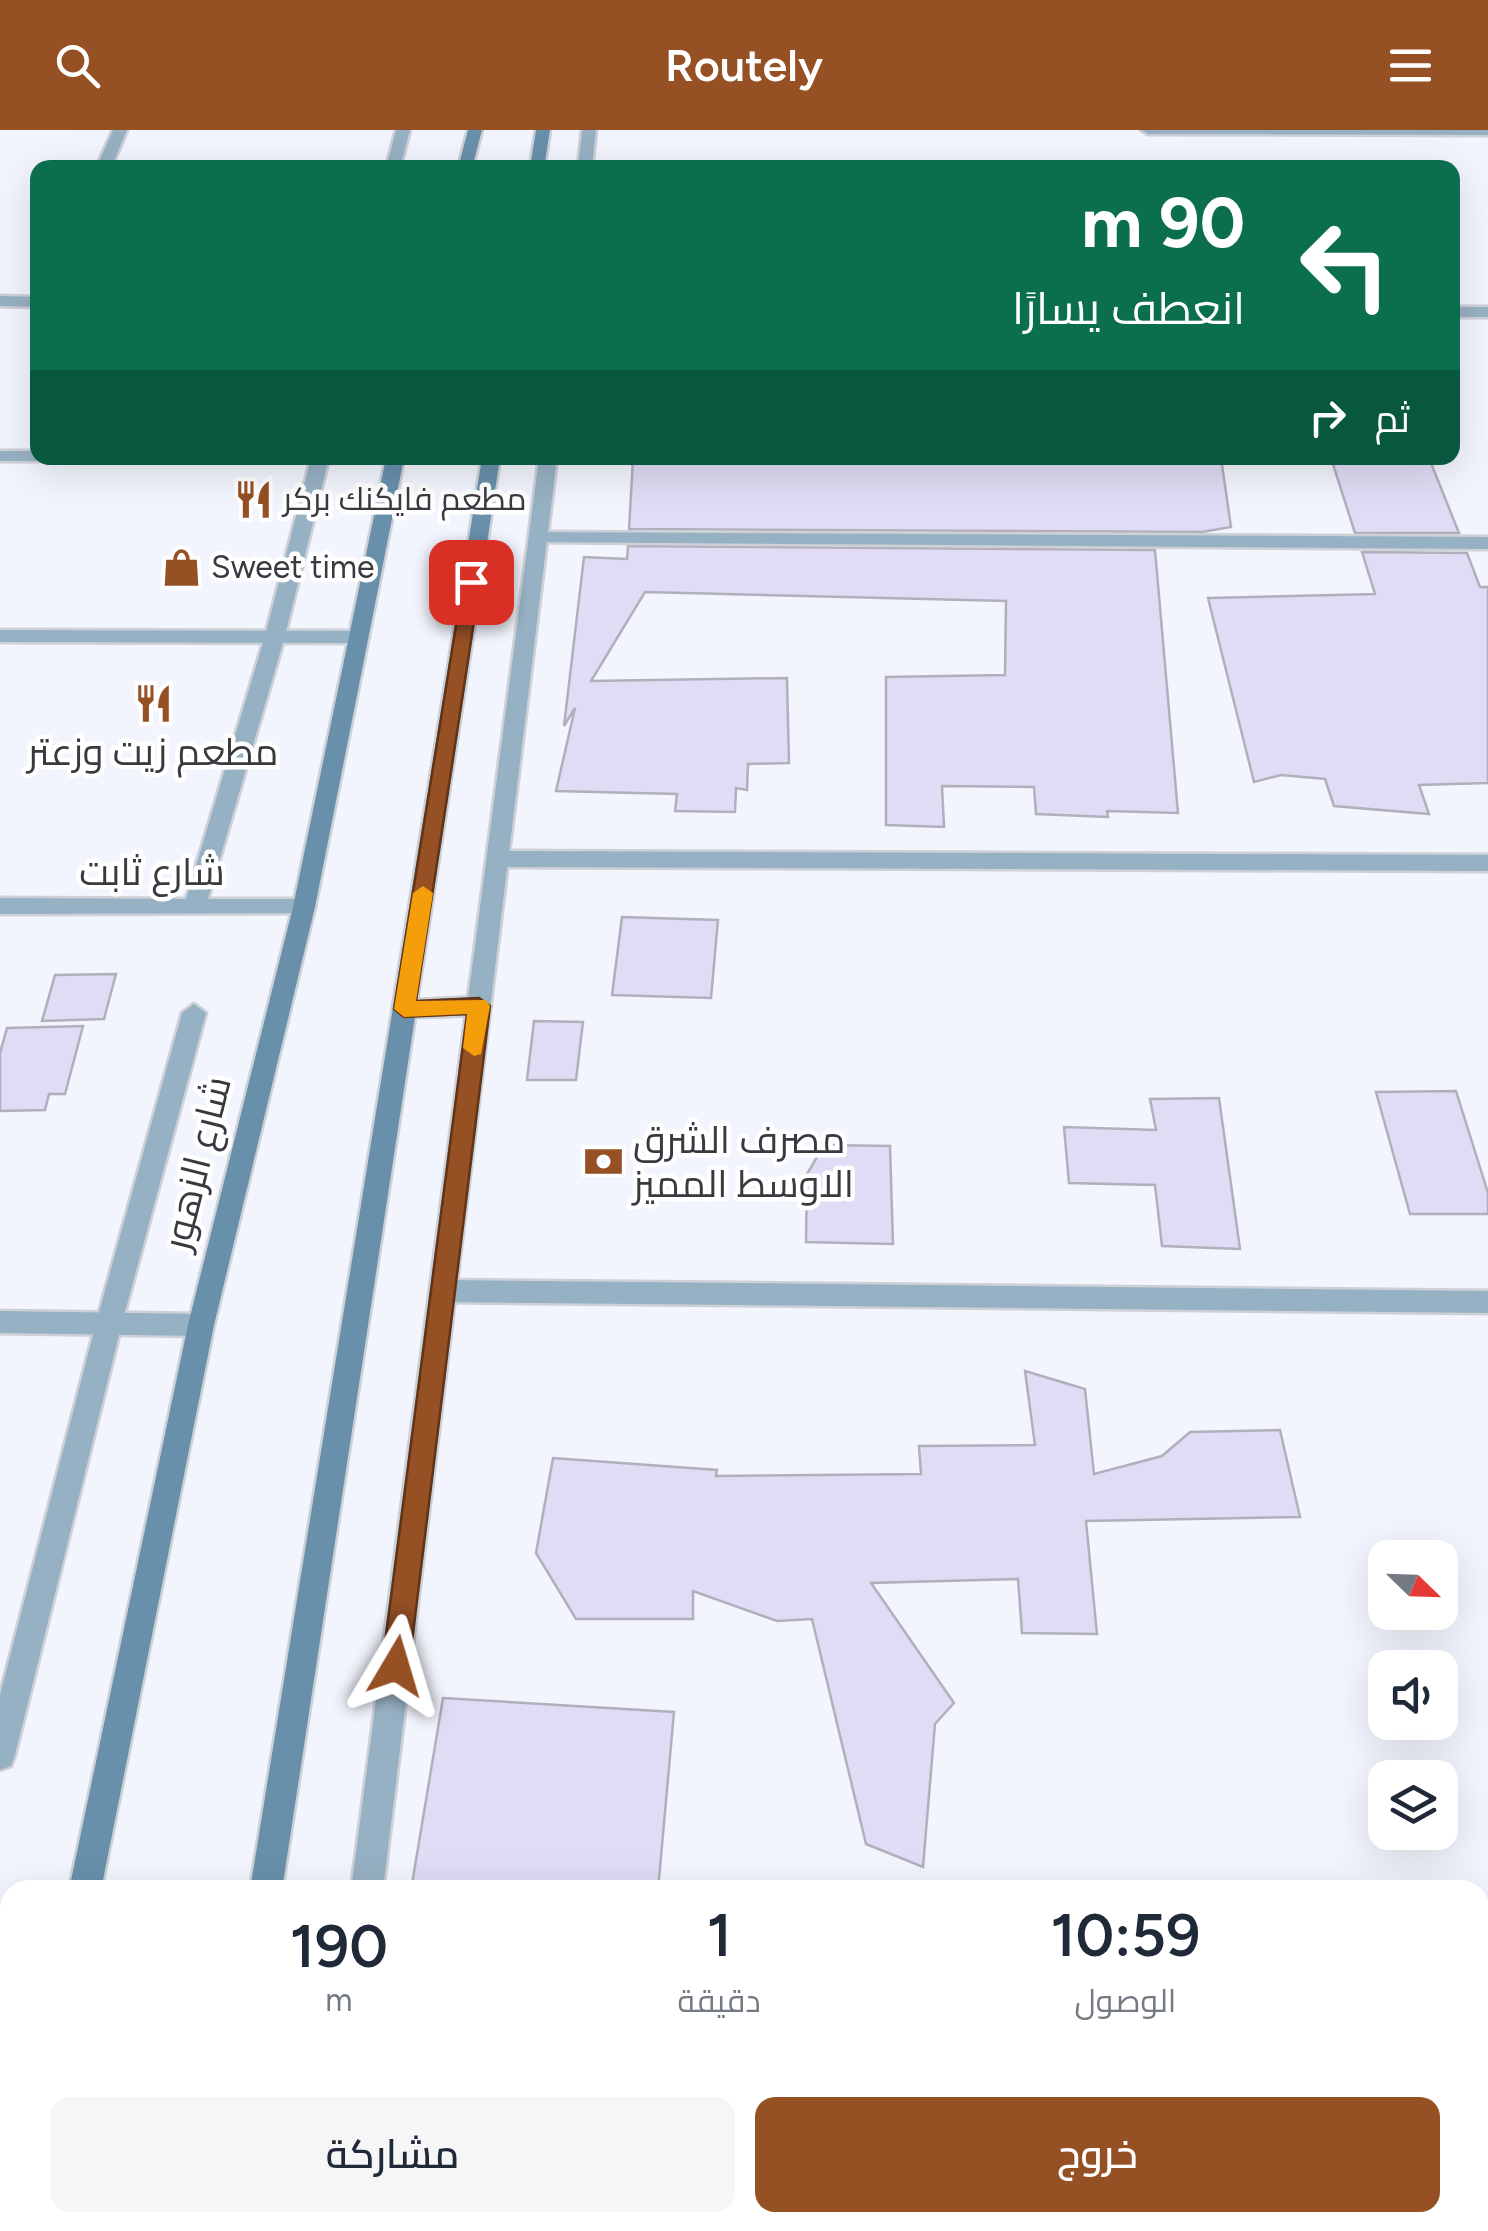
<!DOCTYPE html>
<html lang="ar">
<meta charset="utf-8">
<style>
body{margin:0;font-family:Figtree,Cairo,sans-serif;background:#f6f6f7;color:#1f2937;direction:rtl;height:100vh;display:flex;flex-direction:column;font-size:38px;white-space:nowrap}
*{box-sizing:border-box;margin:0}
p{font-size:32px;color:#747a83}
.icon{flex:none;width:55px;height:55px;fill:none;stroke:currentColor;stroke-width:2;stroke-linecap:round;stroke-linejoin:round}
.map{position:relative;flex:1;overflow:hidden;direction:ltr}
.side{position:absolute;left:0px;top:1750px;width:1490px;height:352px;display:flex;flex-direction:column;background:#fff;border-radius:30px 30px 0 0;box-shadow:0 10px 40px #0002;direction:rtl}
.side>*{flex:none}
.hud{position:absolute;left:30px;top:30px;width:1430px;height:305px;border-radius:20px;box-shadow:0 10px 40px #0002;direction:rtl;background:#0b6e4f;color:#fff;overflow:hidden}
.needle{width:65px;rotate:113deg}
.controls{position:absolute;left:1368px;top:1410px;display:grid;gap:20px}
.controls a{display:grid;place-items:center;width:90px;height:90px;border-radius:20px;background:#fff;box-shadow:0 10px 40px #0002;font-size:50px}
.pin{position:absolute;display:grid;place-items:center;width:85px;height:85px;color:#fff;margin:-42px;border-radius:20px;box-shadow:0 5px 15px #0006}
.me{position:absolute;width:110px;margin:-55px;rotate:7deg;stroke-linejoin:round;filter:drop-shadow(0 0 8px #0008)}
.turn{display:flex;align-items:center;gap:35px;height:210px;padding:0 50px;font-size:45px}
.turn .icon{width:130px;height:130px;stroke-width:2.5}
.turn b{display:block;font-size:70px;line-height:85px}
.then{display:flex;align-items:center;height:95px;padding:0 50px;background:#0003;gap:20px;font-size:38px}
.eta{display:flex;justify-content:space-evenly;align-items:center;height:170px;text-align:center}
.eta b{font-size:60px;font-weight:600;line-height:70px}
.action{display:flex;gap:20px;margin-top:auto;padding:20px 50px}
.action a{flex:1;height:115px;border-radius:20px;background:#955024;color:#fff;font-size:40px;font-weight:600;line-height:115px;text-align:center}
.action a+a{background:#f6f6f7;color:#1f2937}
header{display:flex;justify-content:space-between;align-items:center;height:130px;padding:0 50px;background:#955024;color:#fff;font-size:45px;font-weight:600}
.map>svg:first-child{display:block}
.building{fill:#e1dbf5;stroke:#b1afbc;stroke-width:2.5}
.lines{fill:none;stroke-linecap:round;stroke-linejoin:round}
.minor-casing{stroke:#cdd0d7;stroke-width:5}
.tertiary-casing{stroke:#cdd0d7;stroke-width:5}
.secondary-casing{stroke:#cdd0d7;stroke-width:5}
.minor{fill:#97b1c4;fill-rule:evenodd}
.tertiary{fill:#97b1c4;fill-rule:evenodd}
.secondary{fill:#6890ab;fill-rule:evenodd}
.route{fill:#955024;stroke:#613417;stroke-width:2.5}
.slow{fill:#f59e0b}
.labels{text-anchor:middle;stroke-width:9;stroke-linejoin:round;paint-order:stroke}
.far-poi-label{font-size:32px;fill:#383a3f;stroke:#fff;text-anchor:start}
.poi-label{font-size:38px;fill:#383a3f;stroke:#fff}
.street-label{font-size:38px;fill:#383a3f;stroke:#fff}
</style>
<header><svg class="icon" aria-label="menu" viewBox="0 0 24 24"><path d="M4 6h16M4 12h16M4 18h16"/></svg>Routely<svg class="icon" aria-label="search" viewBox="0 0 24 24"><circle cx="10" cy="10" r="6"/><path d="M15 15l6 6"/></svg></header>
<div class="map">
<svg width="1488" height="2101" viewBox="0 0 1488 2101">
<rect width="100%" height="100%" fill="#f2f5fd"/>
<g class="building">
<path d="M814 328H1221L1231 397 1202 402 629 399 633 329Z"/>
<path d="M1331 328H1429L1459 403H1355Z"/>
<path d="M628 416 1155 420 1178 683 1107 681 1108 687 1036 684 1034 657 942 656 944 697 886 695V547L1005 545 1006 471 645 462 591 551 787 548 789 633 748 634 747 660 736 658 735 682 675 681 677 664 556 661 575 578 564 596 584 427 627 429Z"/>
<path d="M1362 422 1467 423 1480 457H1488V653L1419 655 1429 684 1334 676 1325 649 1281 645 1254 652 1208 468 1375 464Z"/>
<path d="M622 787 718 790 711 868 612 865Z"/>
<path d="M116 844 104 889 42 891 55 845Z"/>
<path d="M534 891 583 892 576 950H527Z"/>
<path d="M83 896 65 964H49L45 980 0 981V923L7 898Z"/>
<path d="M1456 961 1488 1063V1084H1410L1376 962Z"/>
<path d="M1219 968 1240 1119 1162 1116 1155 1055 1069 1053 1064 997 1156 1000 1150 969Z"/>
<path d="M824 1015 890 1016 893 1114 806 1112 807 1044Z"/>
<path d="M1025 1241 1085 1259 1094 1344 1162 1326 1190 1302 1280 1300 1300 1387 1086 1391 1097 1504 1022 1503 1018 1449 871 1453 954 1573 935 1594 923 1737 866 1714 812 1489 777 1491 693 1461V1489H576L536 1423 553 1328 717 1340 716 1346 921 1344 919 1316 1035 1315Z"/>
<path d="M443 1568 674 1582 658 1760H411Z"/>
</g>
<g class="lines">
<defs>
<g id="minor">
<path d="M113 0H127L111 38H96Z"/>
<path d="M1141 0H1488V5L1148 4Z"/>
<path d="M0 166 38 167V177L0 176Z"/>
<rect x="1452" y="177" width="36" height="10"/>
<path d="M0 321H38V328H46L38 331H0Z"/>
<path d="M538 402 1488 407V419L531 412 529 408Z"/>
<path d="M0 500 359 501 369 507 359 513 0 512Z"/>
<path d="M498 721 1488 725V741L498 737 487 729Z"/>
<path d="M444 1150 1488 1161V1183L444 1172 435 1169 431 1161 435 1153Z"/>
<path d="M0 1181 201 1184 210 1187 214 1195 210 1203 201 1206 0 1203Z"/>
<rect x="1480" y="1841" width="8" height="34"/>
</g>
<g id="tertiary">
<path d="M396 0H410L400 38H386Z"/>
<path d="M582 0H596L592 38H578Z"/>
<path d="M311 328H329L285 506 208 769H304L315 777 312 783 0 784V768L186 769 265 506Z"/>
<path d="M539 328H557L383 1760H351Z"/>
<path d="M194 874 206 883 122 1193 15 1625 11 1636 0 1640V1565L96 1193 182 883Z"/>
<path d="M307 2092H343L342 2101H306Z"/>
</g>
<g id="secondary">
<path d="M468 0H482L472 38H458Z"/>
<path d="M536 0H550L544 38H530Z"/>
<path d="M386 328H404L315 777 214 1195 101 1760H69L188 1195 293 777Z"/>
<path d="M482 328H500L417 870 479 867 491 876 479 885 415 887 282 1760H250Z"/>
<path d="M10 2077V2092H34L32 2101H0L3 2079Z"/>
<path d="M192 2092H228L227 2101H191Z"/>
</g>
</defs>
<use href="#minor" class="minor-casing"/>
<use href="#tertiary" class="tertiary-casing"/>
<use href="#secondary" class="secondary-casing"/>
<use href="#minor" class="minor"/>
<use href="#tertiary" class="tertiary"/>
<use href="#secondary" class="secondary"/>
</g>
<path class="route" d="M471 447 480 452 416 871 479 868 490 876 409 1536 405 1545 396 1549 386 1545 382 1536 467 884 404 887 394 879 463 452Z"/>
<path class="slow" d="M423 756 433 763 416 871 486 870 490 876 481 924 474 926 463 918 467 884 404 887 394 879 413 763Z"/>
<defs>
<symbol id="restaurant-bare" viewBox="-9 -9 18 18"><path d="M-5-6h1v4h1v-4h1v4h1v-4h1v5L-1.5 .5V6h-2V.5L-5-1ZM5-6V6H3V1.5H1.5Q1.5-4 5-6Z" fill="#955024" stroke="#fff" stroke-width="2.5" paint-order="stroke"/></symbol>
<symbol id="shop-bare" viewBox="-9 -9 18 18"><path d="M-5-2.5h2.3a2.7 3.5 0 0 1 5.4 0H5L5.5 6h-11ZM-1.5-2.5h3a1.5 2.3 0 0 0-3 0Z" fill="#955024" stroke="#fff" stroke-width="2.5" paint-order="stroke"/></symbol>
<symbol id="bank-bare" viewBox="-9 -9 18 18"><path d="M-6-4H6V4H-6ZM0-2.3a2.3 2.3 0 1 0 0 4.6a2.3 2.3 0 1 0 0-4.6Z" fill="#955024" stroke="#fff" stroke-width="2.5" paint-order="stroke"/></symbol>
</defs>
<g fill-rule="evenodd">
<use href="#restaurant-bare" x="226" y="342" width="55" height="55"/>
<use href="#shop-bare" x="154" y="410" width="55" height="55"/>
<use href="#restaurant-bare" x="126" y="546" width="55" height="55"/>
<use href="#bank-bare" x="576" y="1004" width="55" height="55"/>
</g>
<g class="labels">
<g class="far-poi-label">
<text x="283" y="380">مطعم فايكنك بركر</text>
<text x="211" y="448">Sweet time</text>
</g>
<g class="poi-label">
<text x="153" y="635">مطعم زيت وزعتر</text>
<text x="633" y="1023" text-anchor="start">مصرف الشرق<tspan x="633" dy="44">الاوسط المميز</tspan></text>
</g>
<g class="street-label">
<text x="152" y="755">شارع ثابت</text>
<text transform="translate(197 1033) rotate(-76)" y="13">شارع الزهور</text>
</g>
</g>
</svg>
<div class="controls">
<a><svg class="needle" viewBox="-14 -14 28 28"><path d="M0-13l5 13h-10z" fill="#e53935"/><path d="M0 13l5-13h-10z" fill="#747a83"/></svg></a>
<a><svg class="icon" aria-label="sound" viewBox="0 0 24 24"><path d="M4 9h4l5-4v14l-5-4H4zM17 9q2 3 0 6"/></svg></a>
<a><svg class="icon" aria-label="layers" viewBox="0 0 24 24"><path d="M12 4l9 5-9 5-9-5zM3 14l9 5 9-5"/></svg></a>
</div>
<div class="pin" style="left:471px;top:452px;background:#d93025"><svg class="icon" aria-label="arrive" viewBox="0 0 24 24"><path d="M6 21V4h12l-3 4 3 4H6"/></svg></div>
<svg class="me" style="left:396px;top:1536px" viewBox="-20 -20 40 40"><path d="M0-17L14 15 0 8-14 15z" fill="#955024" stroke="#fff" stroke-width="4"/></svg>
<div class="hud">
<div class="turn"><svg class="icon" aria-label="left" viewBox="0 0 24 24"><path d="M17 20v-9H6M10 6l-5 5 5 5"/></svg><div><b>90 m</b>انعطف يسارًا</div></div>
<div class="then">ثم<svg class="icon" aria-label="right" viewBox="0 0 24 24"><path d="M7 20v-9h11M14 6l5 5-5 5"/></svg></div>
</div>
<section class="side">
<div class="eta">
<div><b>10:59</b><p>الوصول</p></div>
<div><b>1</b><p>دقيقة</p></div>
<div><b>190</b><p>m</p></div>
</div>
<div class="action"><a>خروج</a><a>مشاركة</a></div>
</section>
</div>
